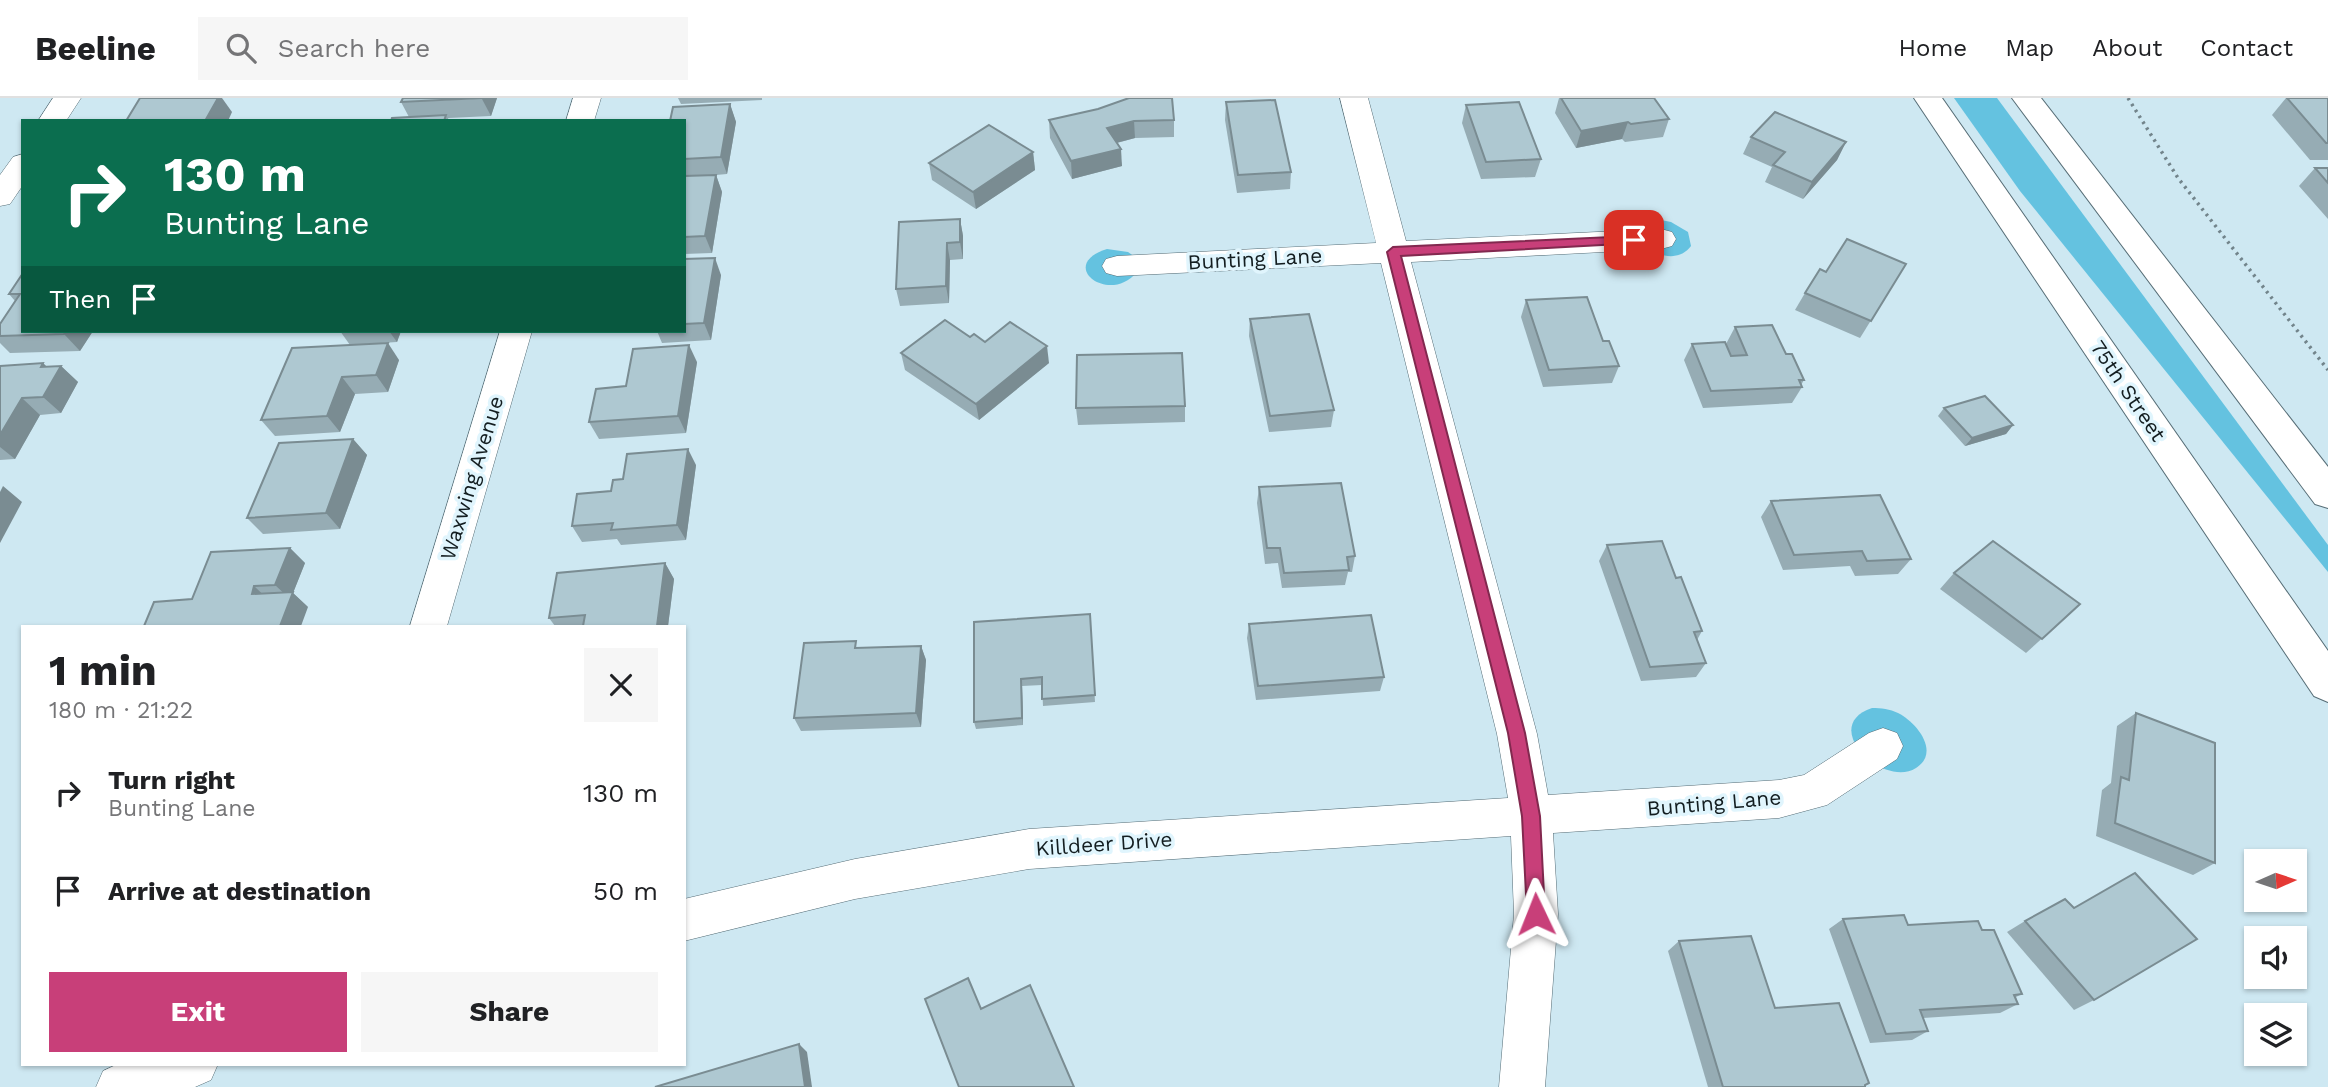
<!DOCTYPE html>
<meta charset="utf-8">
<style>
body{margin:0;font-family:"Work Sans",sans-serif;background:#f6f6f6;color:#202124;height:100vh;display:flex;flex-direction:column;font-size:26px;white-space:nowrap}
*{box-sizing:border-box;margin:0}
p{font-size:23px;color:#757577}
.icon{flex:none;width:38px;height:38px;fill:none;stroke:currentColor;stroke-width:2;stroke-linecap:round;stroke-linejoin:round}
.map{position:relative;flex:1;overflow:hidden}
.details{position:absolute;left:21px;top:527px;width:665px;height:441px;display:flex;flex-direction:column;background:#fff;border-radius:0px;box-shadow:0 2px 5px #0004}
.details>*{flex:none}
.banner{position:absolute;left:21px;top:21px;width:665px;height:214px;border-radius:0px;box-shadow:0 2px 5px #0004;background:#0b6e4f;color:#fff;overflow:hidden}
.needle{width:46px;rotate:87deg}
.buttons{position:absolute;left:2244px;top:751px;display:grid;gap:14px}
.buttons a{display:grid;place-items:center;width:63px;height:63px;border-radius:0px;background:#fff;box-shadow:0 2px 5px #0004;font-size:35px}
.pin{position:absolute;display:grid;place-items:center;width:60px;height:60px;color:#fff;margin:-30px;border-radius:14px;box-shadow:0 4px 10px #0006}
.me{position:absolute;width:77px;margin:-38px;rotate:358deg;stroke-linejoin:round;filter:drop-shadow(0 0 5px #0008)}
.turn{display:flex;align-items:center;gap:24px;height:147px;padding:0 28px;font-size:32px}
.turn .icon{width:91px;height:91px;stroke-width:2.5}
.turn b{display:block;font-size:49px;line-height:60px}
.then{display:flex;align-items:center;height:66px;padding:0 28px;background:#0003;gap:14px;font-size:26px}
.round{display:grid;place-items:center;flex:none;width:74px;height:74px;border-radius:0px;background:#f6f6f6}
.overview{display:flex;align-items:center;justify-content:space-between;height:119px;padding:0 28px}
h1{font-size:42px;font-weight:700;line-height:52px}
.action{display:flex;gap:14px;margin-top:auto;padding:14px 28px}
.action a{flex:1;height:80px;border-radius:0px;background:#c83f79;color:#fff;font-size:28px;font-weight:700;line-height:80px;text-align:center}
.action a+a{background:#f6f6f6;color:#202124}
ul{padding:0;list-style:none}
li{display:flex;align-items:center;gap:21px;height:98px;padding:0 28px}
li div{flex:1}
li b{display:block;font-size:26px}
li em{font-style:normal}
header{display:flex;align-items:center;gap:42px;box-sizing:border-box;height:98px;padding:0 35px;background:#fff;border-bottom:2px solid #e0e0e0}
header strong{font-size:33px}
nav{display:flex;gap:38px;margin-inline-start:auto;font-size:24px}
.search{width:490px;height:63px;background:#f6f6f6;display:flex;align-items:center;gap:18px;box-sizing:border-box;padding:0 24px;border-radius:0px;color:#757577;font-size:26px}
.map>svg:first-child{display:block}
.green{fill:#64c2e0}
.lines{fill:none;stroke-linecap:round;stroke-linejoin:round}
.street-casing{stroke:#566d76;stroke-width:1}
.secondary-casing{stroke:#566d76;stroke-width:2}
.path{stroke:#72848b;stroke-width:3.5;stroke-dasharray:2.5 4.5;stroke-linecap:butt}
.street{fill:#fff;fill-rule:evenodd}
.secondary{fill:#fff;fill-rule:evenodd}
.wall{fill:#96acb4}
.shaded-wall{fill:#7a8c92}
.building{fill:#aec8d1;stroke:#7a8c92;stroke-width:2}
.route{fill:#c83f79;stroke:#82294f;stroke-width:2}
.labels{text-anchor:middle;stroke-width:7;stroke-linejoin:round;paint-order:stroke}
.street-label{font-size:21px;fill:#131d20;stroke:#e0f5fd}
</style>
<header>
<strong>Beeline</strong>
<div class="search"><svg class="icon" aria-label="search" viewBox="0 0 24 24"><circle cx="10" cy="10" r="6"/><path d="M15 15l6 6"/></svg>Search here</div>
<nav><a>Home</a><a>Map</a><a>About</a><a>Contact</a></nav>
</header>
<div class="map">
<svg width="2328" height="989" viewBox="0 0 2328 989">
<rect width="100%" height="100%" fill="#cee8f2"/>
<g class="green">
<path d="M1954 0H1997L2328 447V474L2020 93Z"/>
<path d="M1661 122 1671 124 1688 134 1691 148C1678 165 1656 158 1641 146L1638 132 1650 123Z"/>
<path d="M1107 151 1128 154 1135 159 1137 174C1109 208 1056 167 1107 151Z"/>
<path d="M1872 610C1881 610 1890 611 1898 615 1916 624 1941 654 1916 670 1883 691 1818 628 1872 610Z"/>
</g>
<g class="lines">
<defs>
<g id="street">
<path d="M53 0H81L66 23H38Z"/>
<path d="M573 0H601L594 23H566Z"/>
<path d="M1340 0H1368L1406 143 1661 131 1672 134 1676 141 1672 148 1661 151 1411 164 1537 636 1548 697 1779 682 1804 677 1869 635 1883 630 1897 635 1903 648 1897 661 1827 707 1779 720 1553 735 1558 816 1545 989H1499L1514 816 1511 738 1029 771 855 801 684 843V801L855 761 1029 731 1508 700 1497 636 1381 165 1117 178 1106 175 1102 168 1106 161 1117 158 1376 145Z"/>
<path d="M23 56V87L10 106 0 108V77L13 59Z"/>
<path d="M500 233H532L447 528H410Z"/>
<path d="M118 966H218L211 982 195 989H96L103 973Z"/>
</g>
<g id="secondary">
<path d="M1914 0H1942L2328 553V604L2314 598Z"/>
<path d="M2012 0H2041L2328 369V410L2315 406Z"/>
</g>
</defs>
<use href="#street" class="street-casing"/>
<use href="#secondary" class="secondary-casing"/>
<path class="path" d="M2128 0 2178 80 2328 272"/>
<use href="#street" class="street"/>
<use href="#secondary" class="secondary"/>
</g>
<g class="wall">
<path d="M497 0 491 18 448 20 449 23H391L409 19 401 4Z"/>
<path d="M678 0H762V2L681 6Z"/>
<path d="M1559 0H1654L1669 21 1663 39 1625 44 1622 41 1576 50 1555 15Z"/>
<path d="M2286 0H2328V62H2310L2272 17Z"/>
<path d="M1226 4 1291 74 1290 91 1237 95 1225 22Z"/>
<path d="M730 6 736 24 727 76 716 77 722 94 712 155 684 156V23Z"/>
<path d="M1466 7 1541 61 1535 79 1481 81 1462 25Z"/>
<path d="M1049 22H1174V39L1135 40 1117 45 1122 68 1072 81 1050 40Z"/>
<path d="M1751 39 1846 44 1837 62 1803 101 1765 84 1772 69 1743 56Z"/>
<path d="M1033 54 1035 72 976 111 932 82 929 65Z"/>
<path d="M2315 70H2328V121L2299 88Z"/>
<path d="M960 121 963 138V161L950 162 949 205 900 208 896 191Z"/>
<path d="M684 161 721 177 711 242 662 245 657 233H684Z"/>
<path d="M1906 166 1860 240 1795 212 1805 195 1826 174Z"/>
<path d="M23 175 93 233 80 253 10 255 0 245V226L15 203 9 196Z"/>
<path d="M1526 202 1603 243 1619 268 1612 285 1543 289 1521 219Z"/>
<path d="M1250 221 1334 312 1331 329 1269 334 1249 238Z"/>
<path d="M1735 229 1786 256 1804 282 1801 287 1802 289 1792 305 1703 310 1684 262 1692 246H1726Z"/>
<path d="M340 233H401L397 244 350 247Z"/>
<path d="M970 239 1049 265 979 322 905 272 901 255Z"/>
<path d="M292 250 399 262 388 294 355 296 340 334 275 338 261 322Z"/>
<path d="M697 264 686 335 599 341 589 324 626 288Z"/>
<path d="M43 265 46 268H61L78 284 61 315 40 317 15 361 0 362V268Z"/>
<path d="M1185 308V324L1078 327 1076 310Z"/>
<path d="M1944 310 2013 327 2006 336 1965 348 1938 318Z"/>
<path d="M353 341 367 357 340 431 263 436 247 420Z"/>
<path d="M696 367 686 442 621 447 617 441 582 444 572 428 611 393 623 381Z"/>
<path d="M1259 389 1355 458 1352 474H1348L1345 487 1282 490 1278 465 1265 466 1257 405Z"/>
<path d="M1771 403 1911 461 1898 476 1855 478 1850 468 1783 472 1761 419Z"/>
<path d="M1607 447 1676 480 1702 533 1697 542 1706 565 1696 579 1641 583 1599 463Z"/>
<path d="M290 450 305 465 293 495 308 509 192 501Z"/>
<path d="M665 465 674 481 668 528H555L549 520Z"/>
<path d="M1954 475 2080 506 2026 555 1940 491Z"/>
<path d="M1090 516 1095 604 1043 608 1042 587 1022 588 1023 627 976 631 974 624Z"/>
<path d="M1249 526 1384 579 1380 593 1256 602 1247 540Z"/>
<path d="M921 548 926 562 921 629 801 633 794 620 858 550Z"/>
<path d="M2136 615 2215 765 2193 777 2096 738 2102 692 2111 685 2117 628Z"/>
<path d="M2074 810 2094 902 2074 912 2007 834 2025 823Z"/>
<path d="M1843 821 1908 827 1982 832 2022 896 2016 899 2018 906 2000 915 1923 920 1928 933 1912 942 1870 945 1829 831Z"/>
<path d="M1679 843 1775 910 1865 987V989H1708L1668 853Z"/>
</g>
<g class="shaded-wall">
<path d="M218 0H222L232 14 228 23H205Z"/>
<path d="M482 0H497L491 18 482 1Z"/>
<path d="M730 6 736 24 727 76 721 59Z"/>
<path d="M1134 23 1135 40 1108 47 1107 30Z"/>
<path d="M1628 24 1622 41 1576 50 1581 33Z"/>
<path d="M1846 44 1837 62 1803 101 1812 84Z"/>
<path d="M1121 51 1122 68 1072 81 1071 63Z"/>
<path d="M1033 54 1035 72 976 111 973 94Z"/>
<path d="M716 77 722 94 712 155 705 138Z"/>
<path d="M960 121 963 138V161L960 144Z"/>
<path d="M947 145 950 162 949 205 946 188Z"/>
<path d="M715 160 721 177 711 242 704 225Z"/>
<path d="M66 233H93L80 253 64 236Z"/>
<path d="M389 233H401L397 244Z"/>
<path d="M388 245 399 262 388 294 376 277Z"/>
<path d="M689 247 697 264 686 335 678 318Z"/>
<path d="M1047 248 1049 265 979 322 976 306Z"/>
<path d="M43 265 55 277 61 268 78 284 61 315 43 299 41 269Z"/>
<path d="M342 279 355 296 340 334 327 318Z"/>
<path d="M22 300 40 317 15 361 0 349V337Z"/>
<path d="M2013 327 2006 336 1965 348 1972 340Z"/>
<path d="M353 341 367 357 340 431 326 415Z"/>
<path d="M688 351 696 367 686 442 677 427Z"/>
<path d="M3 388 22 404 0 445V394Z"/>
<path d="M290 450 305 465 293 495 308 509 301 528H280L290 501 275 487Z"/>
<path d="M665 465 674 481 668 528H657Z"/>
<path d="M254 488 270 503 252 496Z"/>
<path d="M921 548 926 562 921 629 916 615Z"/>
<path d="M1021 581 1022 588 1023 627 1022 620Z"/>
<path d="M799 946 807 954 812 989H805Z"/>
</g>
<g class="building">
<path d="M140 0H218L205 23H126Z"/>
<path d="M403 0H482L401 4Z"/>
<path d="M1129 0H1172L1174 22 1134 23 1107 30 1121 51 1071 63 1049 22 1098 11Z"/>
<path d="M1561 0H1654L1669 21 1631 26 1628 24 1581 33Z"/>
<path d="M2287 0H2328V45H2326Z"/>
<path d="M1275 2 1291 74 1238 77 1226 4Z"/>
<path d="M1519 4 1541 61 1486 64 1466 7Z"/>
<path d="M730 6 721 59 684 61V23H670L673 9Z"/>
<path d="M1775 14 1846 44 1812 84 1773 67 1785 54 1751 39Z"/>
<path d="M446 17 444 23H391L392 20Z"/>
<path d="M989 27 1033 54 973 94 929 65Z"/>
<path d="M2315 70H2328V85Z"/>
<path d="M716 77 705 138 684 139V78Z"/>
<path d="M960 121V144L947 145 946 188 896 191 899 124Z"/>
<path d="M1847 141 1906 166 1871 223 1805 195 1820 171 1826 174Z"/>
<path d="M715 160 704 225 684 226V161Z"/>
<path d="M23 175V233H66L64 236 0 238V226L20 196H9Z"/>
<path d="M1587 199 1603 243H1609L1619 268 1549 272 1526 202Z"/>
<path d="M1309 216 1334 312 1270 318 1250 221Z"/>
<path d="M945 222 970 239 974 236 985 244 1010 224 1047 248 976 306 901 255Z"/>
<path d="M1772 227 1786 256H1792L1804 282H1799L1802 289 1711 293 1692 246 1725 244 1731 258 1747 257 1735 229Z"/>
<path d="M388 245 376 277 342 279 327 318 261 322 292 250Z"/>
<path d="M689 247 678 318 589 324 596 291 626 288 633 251Z"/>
<path d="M1182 255 1185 308 1076 310 1077 257Z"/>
<path d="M43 265 41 269 61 268 43 299 22 300 0 337V268Z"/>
<path d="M1985 298 2013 327 1972 340 1944 310Z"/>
<path d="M353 341 326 415 247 420 279 345Z"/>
<path d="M688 351 677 427 611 432 613 425 572 428 577 396 611 393 613 382 623 381 627 356Z"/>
<path d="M1341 385 1355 458 1347 459 1349 472 1284 475 1280 450H1267L1259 389Z"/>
<path d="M1880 397 1911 461 1867 463 1862 453 1794 457 1771 403Z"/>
<path d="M1662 443 1676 480 1681 479 1702 533 1694 534 1706 565 1650 569 1607 447Z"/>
<path d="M1993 443 2080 506 2042 541 1954 475Z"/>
<path d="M290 450 275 487 254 488 252 496 293 494 280 528H144L154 504 192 501 211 454Z"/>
<path d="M665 465 657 528H583L585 517 549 520 557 475Z"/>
<path d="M1090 516 1095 597 1042 601V579L1021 581 1022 620 974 624V524Z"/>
<path d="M1371 517 1384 579 1258 588 1249 526Z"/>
<path d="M856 543 855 550 921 548 916 615 794 620 804 545Z"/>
<path d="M2136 615 2215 645V765L2115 725 2121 679 2129 682Z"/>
<path d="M2135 775 2197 841 2094 902 2025 823 2065 801 2074 810Z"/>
<path d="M1904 817 1908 827 1978 823 1982 832H1994L2022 896 2014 897 2018 906 1920 912 1928 933 1886 936 1843 821Z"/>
<path d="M1751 838 1775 910 1839 905 1869 985 1865 987V989H1723L1679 843Z"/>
<path d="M968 880 981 911 1030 887 1074 989H959L925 901Z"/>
<path d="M799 946 805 989H655Z"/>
</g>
<path class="route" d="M1634 138 1638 139V145L1401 158 1525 635 1540 718 1545 816 1543 822 1536 825 1530 822 1527 816 1522 718 1508 635 1387 154 1393 149Z"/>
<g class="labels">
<g class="street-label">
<text transform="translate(1255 161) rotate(-3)" y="7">Bunting Lane</text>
<text transform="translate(2128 293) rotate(56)" y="7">75th Street</text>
<text transform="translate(472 380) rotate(-73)" y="7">Waxwing Avenue</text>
<text transform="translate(1714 705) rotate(-5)" y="7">Bunting Lane</text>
<text transform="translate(1104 746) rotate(-4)" y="7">Killdeer Drive</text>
</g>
</g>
</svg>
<div class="buttons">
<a><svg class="needle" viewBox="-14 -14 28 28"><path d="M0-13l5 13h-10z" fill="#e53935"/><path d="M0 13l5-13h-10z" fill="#757577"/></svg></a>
<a><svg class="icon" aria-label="sound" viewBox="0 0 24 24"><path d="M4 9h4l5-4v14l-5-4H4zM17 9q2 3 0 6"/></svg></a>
<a><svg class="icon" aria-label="layers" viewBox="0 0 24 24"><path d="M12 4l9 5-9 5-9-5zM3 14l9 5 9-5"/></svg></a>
</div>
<div class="pin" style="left:1634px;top:142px;background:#d93025"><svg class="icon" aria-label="arrive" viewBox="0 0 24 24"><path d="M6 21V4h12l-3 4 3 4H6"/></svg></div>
<svg class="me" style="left:1536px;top:816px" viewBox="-20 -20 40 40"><path d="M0-17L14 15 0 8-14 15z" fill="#c83f79" stroke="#fff" stroke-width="4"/></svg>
<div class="banner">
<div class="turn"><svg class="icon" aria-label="right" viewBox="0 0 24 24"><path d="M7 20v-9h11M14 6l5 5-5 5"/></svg><div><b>130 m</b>Bunting Lane</div></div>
<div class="then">Then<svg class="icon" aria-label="arrive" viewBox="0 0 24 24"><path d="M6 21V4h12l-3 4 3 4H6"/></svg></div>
</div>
<section class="details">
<div class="overview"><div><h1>1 min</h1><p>180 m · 21:22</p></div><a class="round"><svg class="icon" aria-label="close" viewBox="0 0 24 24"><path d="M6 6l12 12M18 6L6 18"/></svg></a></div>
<ul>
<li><svg class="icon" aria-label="right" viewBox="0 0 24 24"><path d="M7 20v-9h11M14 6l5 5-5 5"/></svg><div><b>Turn right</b><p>Bunting Lane</p></div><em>130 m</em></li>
<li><svg class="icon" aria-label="arrive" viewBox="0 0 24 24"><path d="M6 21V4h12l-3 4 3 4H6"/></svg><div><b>Arrive at destination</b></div><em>50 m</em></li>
</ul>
<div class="action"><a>Exit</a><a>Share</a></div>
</section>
</div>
